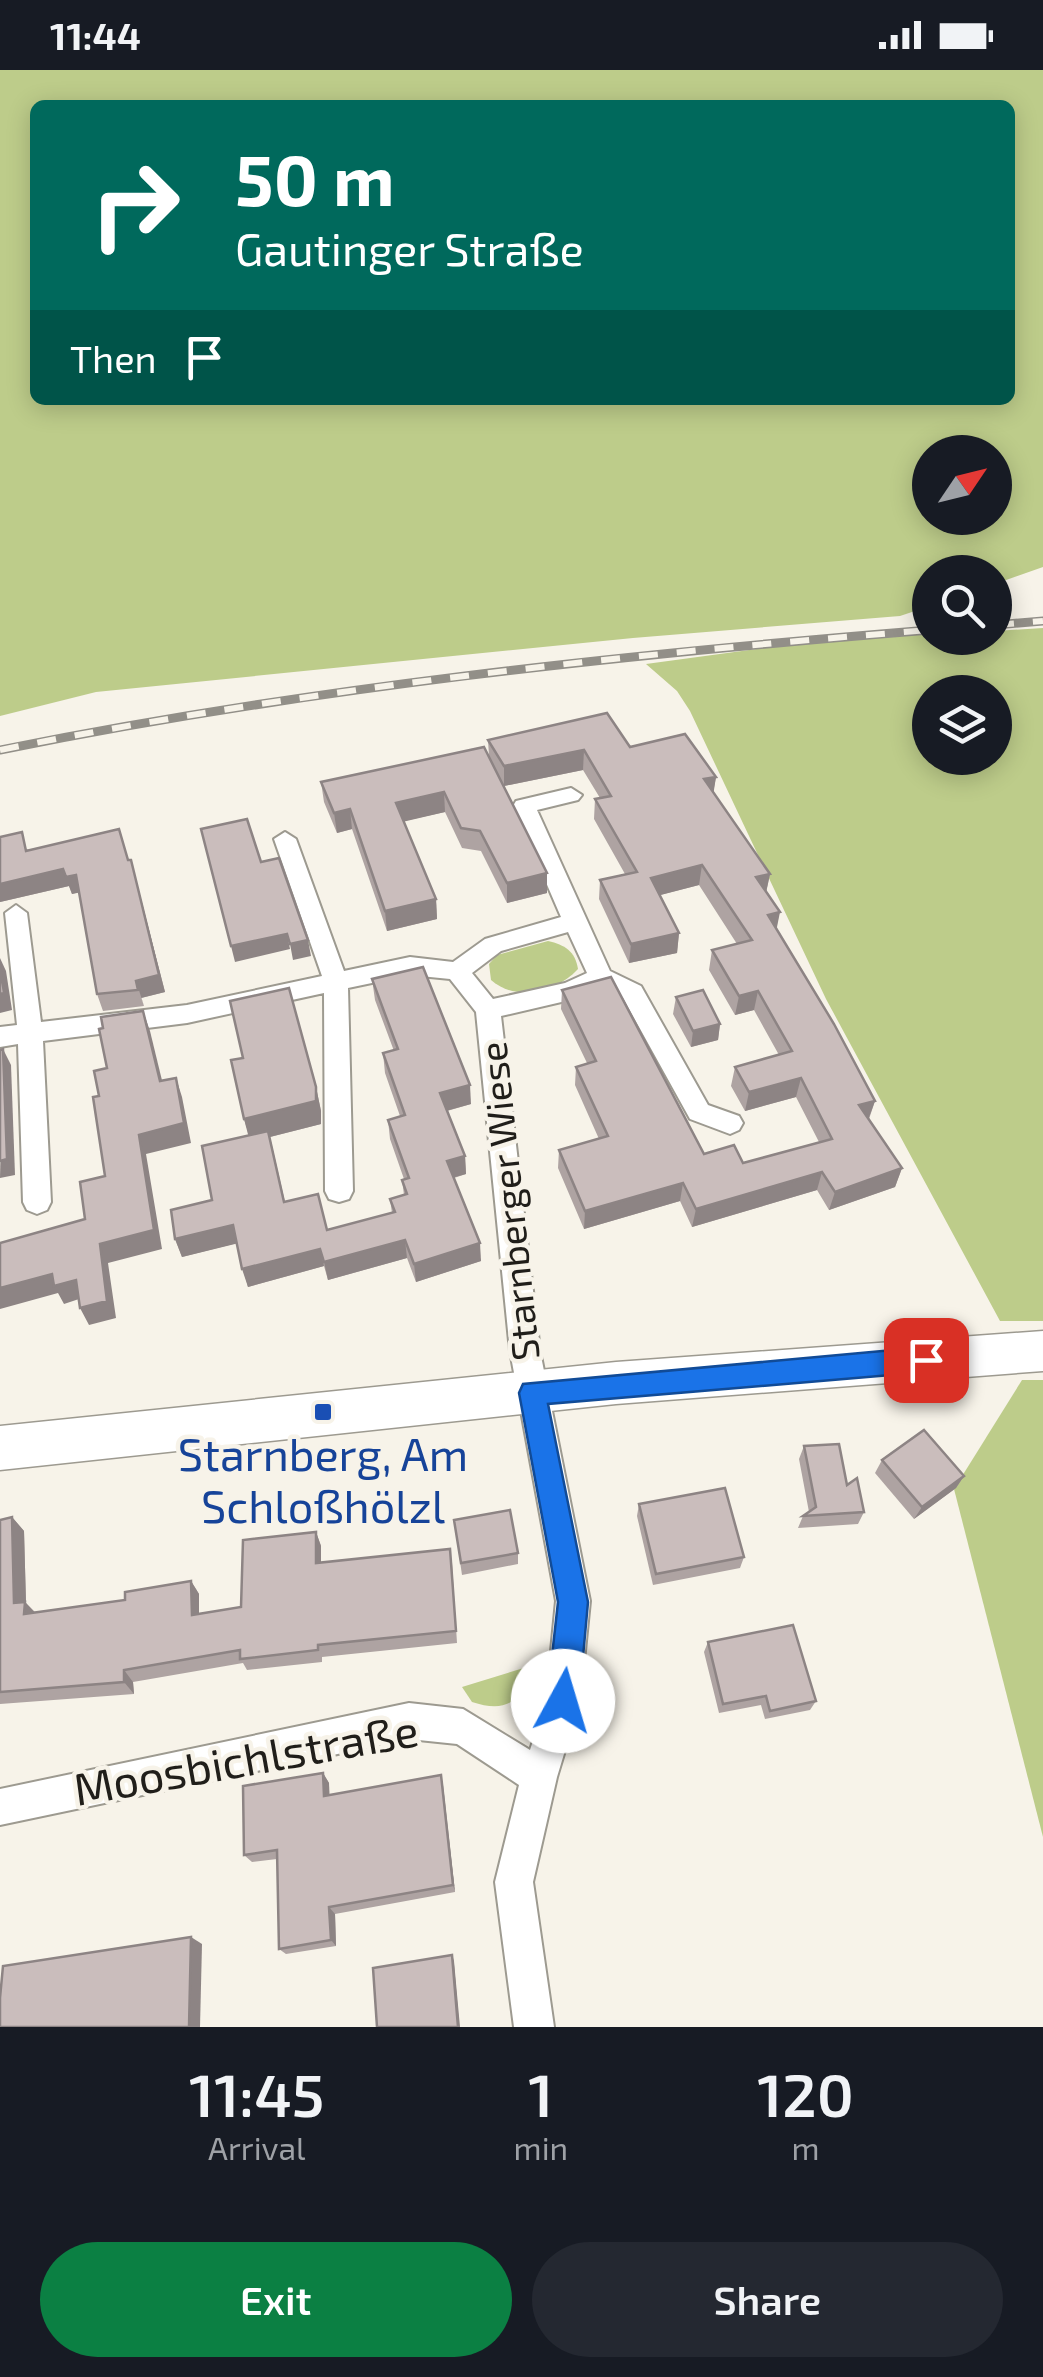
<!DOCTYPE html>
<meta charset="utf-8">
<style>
body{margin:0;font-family:"Exo 2",sans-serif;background:#242831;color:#f1f3f6;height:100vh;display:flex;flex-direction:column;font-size:38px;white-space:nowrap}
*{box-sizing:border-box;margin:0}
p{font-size:32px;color:#9ea1a6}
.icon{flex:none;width:55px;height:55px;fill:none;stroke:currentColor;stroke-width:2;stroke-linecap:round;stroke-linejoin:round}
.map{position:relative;height:1957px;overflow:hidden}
.drawer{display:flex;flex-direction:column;background:#171b24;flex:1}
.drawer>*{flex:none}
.banner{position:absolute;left:30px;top:30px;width:985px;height:305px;border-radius:15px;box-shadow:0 5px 25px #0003;background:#00695c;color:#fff;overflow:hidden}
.needle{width:65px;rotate:55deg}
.controls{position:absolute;left:912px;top:365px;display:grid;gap:20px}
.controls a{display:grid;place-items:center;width:100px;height:100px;border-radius:50%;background:#171b24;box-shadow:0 5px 25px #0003;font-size:50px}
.pin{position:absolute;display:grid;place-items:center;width:85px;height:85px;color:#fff;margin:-42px;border-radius:20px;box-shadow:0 5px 15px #0006}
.me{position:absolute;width:110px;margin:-55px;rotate:6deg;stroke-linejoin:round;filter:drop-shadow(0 0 8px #0008)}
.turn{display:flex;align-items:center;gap:35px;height:210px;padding:0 40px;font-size:45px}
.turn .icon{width:130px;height:130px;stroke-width:2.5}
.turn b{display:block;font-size:70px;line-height:85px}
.then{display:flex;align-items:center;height:95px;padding:0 40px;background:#0003;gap:20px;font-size:38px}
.eta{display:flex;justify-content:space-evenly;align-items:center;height:170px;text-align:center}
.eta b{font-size:60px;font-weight:600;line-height:70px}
.button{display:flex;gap:20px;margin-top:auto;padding:20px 40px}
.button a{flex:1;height:115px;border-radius:60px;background:#0b8043;color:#fff;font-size:40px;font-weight:600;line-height:115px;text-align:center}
.button a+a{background:#242831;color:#f1f3f6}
.status{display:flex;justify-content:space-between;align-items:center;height:70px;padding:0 50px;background:#171b24;direction:ltr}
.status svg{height:28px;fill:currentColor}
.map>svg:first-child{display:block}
.green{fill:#bdcc8a;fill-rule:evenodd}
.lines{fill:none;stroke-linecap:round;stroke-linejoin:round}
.minor-casing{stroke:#9d9a90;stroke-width:4}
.secondary-casing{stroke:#9d9a90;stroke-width:3}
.minor{fill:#fff;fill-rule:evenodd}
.secondary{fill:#fff;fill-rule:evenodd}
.rail-casing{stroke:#928f88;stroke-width:9}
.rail{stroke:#f7f3e9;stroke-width:6;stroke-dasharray:19;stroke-linecap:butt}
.wall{fill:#aea3a2}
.shaded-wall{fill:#8d8484}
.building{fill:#cabdbc;stroke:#8d8484;stroke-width:2.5}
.route{fill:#1a73e8;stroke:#114b97;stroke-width:2.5}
.transit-dot{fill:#1a4fb4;stroke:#f7f3e9;stroke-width:4}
.labels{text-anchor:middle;stroke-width:9;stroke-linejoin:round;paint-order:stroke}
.street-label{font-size:38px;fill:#201e1a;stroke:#f7f3e9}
.near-transit-label{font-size:45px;fill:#164399;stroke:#f7f3e9}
.near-street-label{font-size:45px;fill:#201e1a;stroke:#f7f3e9}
</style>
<div class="status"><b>11:44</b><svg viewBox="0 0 49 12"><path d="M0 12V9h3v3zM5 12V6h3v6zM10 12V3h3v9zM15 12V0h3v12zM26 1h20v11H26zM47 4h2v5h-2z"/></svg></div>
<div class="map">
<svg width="1043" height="1957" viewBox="0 0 1043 1957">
<rect width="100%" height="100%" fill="#f7f3e9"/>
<g class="green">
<path d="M0 0H1043V497L995 514V502H930V536L900 546 633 568 96 622 0 646ZM1010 35V330H35V35ZM995 382V448H930V382Z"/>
<path d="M1043 558V1251H1000L826 929 690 641 677 621 646 594 771 577 916 564 995 568V561ZM930 622H995V688H930Z"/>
<path d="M548 871C565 875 575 881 578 899 556 923 516 932 491 910L489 894 497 885Z"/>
<path d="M1022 1310H1043V1767L954 1419Z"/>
<path d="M527 1597C524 1633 505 1643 472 1632L462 1617Z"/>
</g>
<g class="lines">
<defs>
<path id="minor" d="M571 718 582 725 578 730 537 740 610 901 641 916 708 1035 739 1046 743 1053 739 1060 730 1064 690 1049 623 928 601 917 570 930 501 946 540 1281 590 1531 580 1631 557 1707 533 1812 554 1957H514L495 1812 519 1715 457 1674 409 1669 0 1755V1719L409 1633 463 1639 530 1680 546 1631 556 1531 510 1281 476 942 450 909 410 905 348 918 353 1121 349 1129 339 1132 329 1129 325 1121 324 923 187 953 43 971 51 1132 47 1140 37 1144 27 1140 23 1132 18 974 0 977V957L17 955 5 843 16 835 27 843 41 952 187 935 322 906 274 769 285 762 296 769 344 901 410 887 453 892 485 869 561 847 513 736 516 731ZM568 862 587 903 565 913 493 929 472 903 501 881Z"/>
<path id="secondary" d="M1043 1261V1301L616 1334 0 1400V1356L616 1292Z"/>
</defs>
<use href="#minor" class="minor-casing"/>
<use href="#secondary" class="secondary-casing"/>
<use href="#minor" class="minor"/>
<use href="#secondary" class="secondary"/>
<defs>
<g id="rail">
<path d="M995 555 1043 551"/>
<path d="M0 680C308 618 617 585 930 560"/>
</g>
</defs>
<use href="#rail" class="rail-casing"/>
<use href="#rail" class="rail"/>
</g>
<g class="wall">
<path d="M488 670 630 677 716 707 713 723 770 804 766 822 776 859 875 1031 869 1049 902 1098 895 1117 829 1140 817 1120 692 1157 680 1131 584 1159 558 1098 559 1080 599 1069 575 1015 576 997 587 993 561 939 562 920 704 1084 743 1093 819 1072 796 1027 745 1041 731 1016 735 997 779 985 754 940 735 945 709 900 712 880 737 874 699 815 660 825 679 863 677 883 629 893 599 829 600 810 625 804 594 749 595 729 600 728 583 700 504 716 547 803V823L507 833 481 781 462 778 445 742 404 751 436 829 437 849 387 861 352 759 337 763 324 732 321 712 489 686Z"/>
<path d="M0 767 29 780 131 790 165 922 141 928 144 936 103 941 97 924 79 822 72 824 69 816 0 832Z"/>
<path d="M372 909 471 1034 447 1041 465 1086 466 1104 454 1108 481 1191 416 1212 407 1188 328 1210 324 1196 248 1217 237 1173 182 1187 175 1169 212 1130 249 1065 244 1049 316 1017 321 1041V1054L270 1067 285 1132 327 1160 392 1143 390 1129 404 1125 402 1110 404 1109 390 1069 388 1050 400 1046 385 1003 383 983 394 981 375 930Z"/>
<path d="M676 927 720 954 718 970 691 977 673 944Z"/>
<path d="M804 1376 847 1415 864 1442 858 1454 798 1458 803 1446 809 1442 799 1389Z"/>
<path d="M882 1390 964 1406 956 1418 914 1449 875 1403Z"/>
<path d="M639 1434 744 1487 740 1498 653 1515 637 1446Z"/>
<path d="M12 1447 24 1461 26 1533 35 1542 125 1530 191 1511 199 1524V1544L241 1537 316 1462 321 1476V1492L452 1493 457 1573 322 1587V1592L247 1600 243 1593 133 1612 134 1624 0 1634V1450Z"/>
<path d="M454 1450 518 1483V1494L462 1505Z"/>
<path d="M708 1572 816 1631 810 1640 765 1649 761 1635 719 1643 704 1582Z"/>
<path d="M323 1703 329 1713V1725L441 1705 455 1822 335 1844 336 1876 286 1884 279 1879 277 1789 252 1792 244 1785Z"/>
</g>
<g class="shaded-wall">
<path d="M584 680 583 700 504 716V696Z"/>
<path d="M716 707 713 726 704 709Z"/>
<path d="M444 722 445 742 398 753 396 733Z"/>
<path d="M350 739 352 759 337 763 334 743Z"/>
<path d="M131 790 165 922 141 928 144 936 136 911Z"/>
<path d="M702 795 699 815 649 828 651 808Z"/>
<path d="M63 799 76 805 82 822 72 824 69 816 0 832V814Z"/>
<path d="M547 803V823L507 833V813Z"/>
<path d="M770 804 766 823 756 807Z"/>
<path d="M436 829 437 849 387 861 385 841Z"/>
<path d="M780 842 776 862 768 845Z"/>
<path d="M679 863 677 883 629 893 631 874Z"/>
<path d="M287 864 290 879 235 892 231 876Z"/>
<path d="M308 870 311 886 293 890 290 874Z"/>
<path d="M0 888 6 901 12 940 0 943Z"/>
<path d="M758 921 754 940 735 945 739 926Z"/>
<path d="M143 941 150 961 167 1031 160 1011Z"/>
<path d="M720 954 718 970 691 977 693 961Z"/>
<path d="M3 979 11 995 15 1105 0 1108Z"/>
<path d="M176 1008 182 1027 191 1073 146 1084 162 1179 108 1193 116 1248 89 1255 80 1238 100 1174 139 1065Z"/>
<path d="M801 1008 796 1027 745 1041 749 1022Z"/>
<path d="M470 1015 471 1034 442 1042 440 1023Z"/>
<path d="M316 1017 321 1041V1054L250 1072 244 1049Z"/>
<path d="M875 1031 868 1050 859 1035Z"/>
<path d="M465 1086 466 1104 448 1109 447 1091Z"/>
<path d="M902 1098 895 1117 829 1140 835 1122Z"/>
<path d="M822 1102 817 1120 692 1157 696 1139Z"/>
<path d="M683 1113 680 1131 584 1159 585 1141Z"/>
<path d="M233 1155 239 1173 182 1187 175 1169Z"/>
<path d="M405 1170 407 1188 328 1210 324 1192Z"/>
<path d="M480 1173 481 1191 416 1212 414 1194Z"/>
<path d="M320 1179 324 1196 248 1217 242 1199Z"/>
<path d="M52 1204 76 1210 85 1227 64 1234 58 1223 0 1239V1218Z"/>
<path d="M964 1406 956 1418 914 1449 922 1437Z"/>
<path d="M12 1447 24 1461 26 1533 37 1545 35 1556 14 1533Z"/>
<path d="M316 1462 321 1476V1506L316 1493Z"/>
<path d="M191 1511 199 1524V1558L192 1545Z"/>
<path d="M124 1600 133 1612 134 1624 124 1612Z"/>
<path d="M323 1703 329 1713 330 1735 324 1726Z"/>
<path d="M441 1705 443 1715 455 1822 453 1815Z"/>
<path d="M329 1837 335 1844 336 1876 331 1870Z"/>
<path d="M191 1867 202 1874 200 1957H189Z"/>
<path d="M452 1885 454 1891 460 1957H458Z"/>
</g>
<g class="building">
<path d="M607 643 630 677 685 664 716 707 704 709 770 804 756 807 780 842 768 845 834 954 875 1031 859 1035 902 1098 835 1122 822 1102 696 1139 683 1113 585 1141 559 1080 608 1066 576 997 596 991 562 920 611 907 704 1084 734 1075 743 1093 832 1069 801 1008 749 1022 735 997 792 981 758 921 739 926 712 880 752 870 702 795 651 808 679 863 631 874 600 810 637 802 595 729 611 726 584 680 504 696 488 670Z"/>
<path d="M484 677 547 803 507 813 480 761 461 758 444 722 396 733 436 829 385 841 350 739 334 743 321 712Z"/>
<path d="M247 749 261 792 279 788 308 870 290 874 287 864 231 876 201 759Z"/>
<path d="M119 759 128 790H131L159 905 136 911 138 920 97 924 76 805 66 807 63 799 0 814V767L22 762 26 781Z"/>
<path d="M0 895 4 923 0 924Z"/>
<path d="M423 897 470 1015 440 1023 465 1086 447 1091 480 1173 414 1194 405 1170 324 1192 320 1179 242 1199 233 1155 175 1169 171 1140 212 1130 202 1076 268 1061 284 1132 318 1124 327 1160 395 1142 390 1129 407 1124 402 1110 409 1108 388 1050 405 1045 383 983 398 979 372 909Z"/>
<path d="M289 918 316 1017V1031L244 1049 231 990 243 988 230 931Z"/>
<path d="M703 920 720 954 693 961 676 927Z"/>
<path d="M143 941 160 1011 176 1008 184 1053 139 1065 154 1160 100 1174 107 1231 80 1238 76 1210 54 1216 52 1204 0 1218V1173L85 1149 80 1112 105 1106 93 1027 99 1026 94 1001 107 998 99 959 103 958 101 947Z"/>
<path d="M3 979 7 1089 0 1091V980Z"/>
<path d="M924 1360 964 1406 922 1437 882 1390Z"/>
<path d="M839 1374 847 1415 857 1408 864 1442 803 1446 816 1437 804 1376Z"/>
<path d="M725 1418 744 1487 656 1504 639 1434Z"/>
<path d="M510 1440 518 1483 461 1493 454 1450Z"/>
<path d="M12 1447 14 1533 25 1532 24 1544 125 1530V1522L191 1511 192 1545 241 1537 243 1470 316 1462V1493L450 1479 456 1561 318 1575V1580L240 1589V1580L124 1600V1612L0 1622V1450Z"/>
<path d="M793 1555 816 1631 770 1641 766 1626 723 1634 708 1572Z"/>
<path d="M323 1703 324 1726 441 1705 453 1815 329 1837 331 1870 279 1879 277 1780 244 1785 243 1716Z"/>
<path d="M191 1867 189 1957H0V1928L3 1896Z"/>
<path d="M452 1885 458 1957H377L373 1898Z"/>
</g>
<path class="route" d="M926 1277 936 1281 940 1290 936 1298 926 1302 548 1334 588 1532 579 1631 574 1642 563 1647 552 1642 547 1631 558 1532 519 1323 523 1314Z"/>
<rect class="transit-dot" x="313" y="1332" width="20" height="20" rx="5"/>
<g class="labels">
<g class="street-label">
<text transform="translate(510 1131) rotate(-96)" y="13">Starnberger Wiese</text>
</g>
<g class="near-transit-label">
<text x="323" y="1401">Starnberg, Am<tspan x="323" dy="52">Schloßhölzl</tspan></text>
</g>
<g class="near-street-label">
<text transform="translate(246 1690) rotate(-10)" y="16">Moosbichlstraße</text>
</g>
</g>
</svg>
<div class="controls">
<a><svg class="needle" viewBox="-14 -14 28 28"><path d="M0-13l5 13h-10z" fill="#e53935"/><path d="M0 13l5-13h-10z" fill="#9ea1a6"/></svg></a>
<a><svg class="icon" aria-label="search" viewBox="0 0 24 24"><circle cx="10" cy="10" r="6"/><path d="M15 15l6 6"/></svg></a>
<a><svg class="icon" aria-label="layers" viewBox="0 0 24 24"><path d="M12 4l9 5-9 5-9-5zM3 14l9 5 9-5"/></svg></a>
</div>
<div class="pin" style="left:926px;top:1290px;background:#d93025"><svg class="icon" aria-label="arrive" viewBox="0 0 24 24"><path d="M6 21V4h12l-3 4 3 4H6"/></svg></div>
<svg class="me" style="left:563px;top:1631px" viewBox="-20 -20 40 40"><circle r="19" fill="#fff"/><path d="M0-13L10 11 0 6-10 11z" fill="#1a73e8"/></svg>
<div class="banner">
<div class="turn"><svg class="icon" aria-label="right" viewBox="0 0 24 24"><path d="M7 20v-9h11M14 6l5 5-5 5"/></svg><div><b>50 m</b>Gautinger Straße</div></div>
<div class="then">Then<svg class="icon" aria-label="arrive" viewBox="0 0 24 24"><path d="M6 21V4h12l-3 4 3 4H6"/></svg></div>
</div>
</div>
<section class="drawer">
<div class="eta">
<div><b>11:45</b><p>Arrival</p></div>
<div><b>1</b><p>min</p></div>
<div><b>120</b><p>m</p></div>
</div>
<div class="button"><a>Exit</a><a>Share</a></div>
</section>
